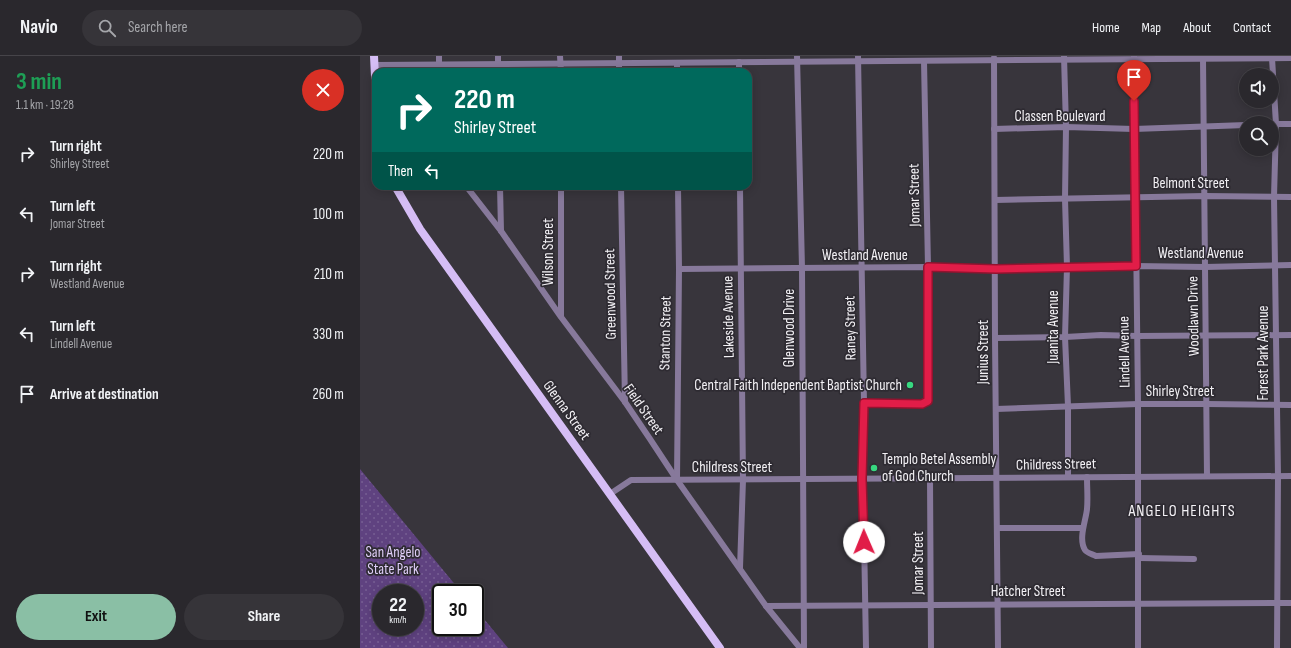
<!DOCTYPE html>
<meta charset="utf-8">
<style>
body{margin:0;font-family:"Sofia Sans Condensed",sans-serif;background:#363439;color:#f1f3f6;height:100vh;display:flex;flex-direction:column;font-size:15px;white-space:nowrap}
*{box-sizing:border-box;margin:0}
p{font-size:13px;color:#a5a6aa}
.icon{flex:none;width:22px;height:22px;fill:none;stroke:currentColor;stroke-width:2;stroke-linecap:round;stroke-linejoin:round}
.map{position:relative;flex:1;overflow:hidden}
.panel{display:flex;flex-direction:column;background:#2a282d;width:360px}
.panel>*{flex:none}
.guide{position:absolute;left:12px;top:12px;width:380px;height:122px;border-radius:12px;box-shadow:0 2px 10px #0003,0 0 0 1px #464449;background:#00695c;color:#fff;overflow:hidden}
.buttons{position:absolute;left:879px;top:12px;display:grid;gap:8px}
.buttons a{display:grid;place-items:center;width:40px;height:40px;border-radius:50%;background:#2a282d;box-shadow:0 2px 10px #0003,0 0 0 1px #464449;font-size:20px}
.speed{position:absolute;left:12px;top:528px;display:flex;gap:8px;font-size:20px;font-weight:700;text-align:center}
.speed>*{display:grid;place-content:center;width:52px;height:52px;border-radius:50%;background:#2a282d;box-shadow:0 2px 10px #0003,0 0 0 1px #464449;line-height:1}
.speed small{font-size:10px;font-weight:400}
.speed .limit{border:2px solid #111;border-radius:6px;background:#fff;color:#111}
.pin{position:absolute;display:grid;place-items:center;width:34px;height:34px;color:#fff;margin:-41px -17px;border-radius:50% 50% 50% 0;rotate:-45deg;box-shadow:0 0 4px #0007}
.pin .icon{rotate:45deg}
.me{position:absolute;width:44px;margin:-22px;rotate:359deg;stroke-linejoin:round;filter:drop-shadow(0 0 3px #0008)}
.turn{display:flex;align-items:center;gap:14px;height:84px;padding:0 16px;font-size:18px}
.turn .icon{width:52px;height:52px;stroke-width:2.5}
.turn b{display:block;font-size:28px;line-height:34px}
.then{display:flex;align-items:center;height:38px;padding:0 16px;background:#0003;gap:8px;font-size:15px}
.round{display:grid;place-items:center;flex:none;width:42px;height:42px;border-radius:21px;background:#363439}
.overview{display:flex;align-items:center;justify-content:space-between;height:68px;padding:0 16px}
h1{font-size:24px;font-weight:700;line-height:30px;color:#1e9e55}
.action{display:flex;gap:8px;margin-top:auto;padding:8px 16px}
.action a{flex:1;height:46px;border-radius:24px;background:#8abfa5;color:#111;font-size:16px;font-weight:700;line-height:46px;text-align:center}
.action a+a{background:#363439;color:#f1f3f6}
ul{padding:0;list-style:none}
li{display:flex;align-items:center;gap:12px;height:60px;padding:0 16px}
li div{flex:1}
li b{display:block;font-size:15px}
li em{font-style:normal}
header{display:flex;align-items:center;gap:24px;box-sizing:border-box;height:56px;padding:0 20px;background:#2a282d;border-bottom:1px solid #464449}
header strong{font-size:19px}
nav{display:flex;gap:22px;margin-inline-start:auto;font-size:14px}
.search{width:280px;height:36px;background:#363439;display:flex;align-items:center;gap:10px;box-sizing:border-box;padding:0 14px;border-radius:22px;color:#a5a6aa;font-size:15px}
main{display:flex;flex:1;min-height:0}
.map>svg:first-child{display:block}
.park{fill:url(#park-dots);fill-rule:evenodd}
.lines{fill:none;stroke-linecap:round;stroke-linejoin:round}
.minor{stroke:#87799b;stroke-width:6}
.major{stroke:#d5bdf5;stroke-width:8}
.route-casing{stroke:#92132f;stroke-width:10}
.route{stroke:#e11d48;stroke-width:7}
.poi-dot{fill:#37d880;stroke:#2e2b32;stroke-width:1.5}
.labels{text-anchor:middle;stroke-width:3.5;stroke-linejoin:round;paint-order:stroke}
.street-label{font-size:15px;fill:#f3f1f5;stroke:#2e2b32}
.poi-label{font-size:15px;fill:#f3f1f5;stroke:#2e2b32;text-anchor:end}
.park-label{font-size:15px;fill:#dfcef8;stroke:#2e2b32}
.neighbourhood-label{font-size:16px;letter-spacing:1px;fill:#f3f1f5;stroke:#2e2b32}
</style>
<header>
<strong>Navio</strong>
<div class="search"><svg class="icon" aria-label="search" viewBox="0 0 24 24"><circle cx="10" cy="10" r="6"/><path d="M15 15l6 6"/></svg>Search here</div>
<nav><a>Home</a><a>Map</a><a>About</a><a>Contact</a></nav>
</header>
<main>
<section class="panel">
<div class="overview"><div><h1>3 min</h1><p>1.1 km · 19:28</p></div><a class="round" style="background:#d93025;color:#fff"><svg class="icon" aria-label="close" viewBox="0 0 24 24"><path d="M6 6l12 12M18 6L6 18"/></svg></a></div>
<ul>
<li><svg class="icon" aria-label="right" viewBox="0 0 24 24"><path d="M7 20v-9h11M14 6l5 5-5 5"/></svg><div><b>Turn right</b><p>Shirley Street</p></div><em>220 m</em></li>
<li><svg class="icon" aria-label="left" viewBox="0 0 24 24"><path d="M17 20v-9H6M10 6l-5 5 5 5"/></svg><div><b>Turn left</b><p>Jomar Street</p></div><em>100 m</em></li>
<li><svg class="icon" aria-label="right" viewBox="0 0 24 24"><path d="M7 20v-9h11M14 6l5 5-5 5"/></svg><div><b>Turn right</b><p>Westland Avenue</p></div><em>210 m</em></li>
<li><svg class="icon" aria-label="left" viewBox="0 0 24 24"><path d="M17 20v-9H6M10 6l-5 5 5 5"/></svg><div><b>Turn left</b><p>Lindell Avenue</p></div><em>330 m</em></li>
<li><svg class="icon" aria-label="arrive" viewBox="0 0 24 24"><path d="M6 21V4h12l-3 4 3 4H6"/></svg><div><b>Arrive at destination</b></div><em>260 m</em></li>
</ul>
<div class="action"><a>Exit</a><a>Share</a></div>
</section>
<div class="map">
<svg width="931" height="592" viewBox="0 0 931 592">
<defs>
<pattern id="park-dots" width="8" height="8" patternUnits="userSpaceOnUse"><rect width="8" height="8" fill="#5f4280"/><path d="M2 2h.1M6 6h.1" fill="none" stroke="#765e93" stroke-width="1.8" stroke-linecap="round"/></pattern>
</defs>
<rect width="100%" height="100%" fill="#38353c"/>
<path class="park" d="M0 413 102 537H81V571H115V552L148 592H0ZM21 537H55V571H21Z"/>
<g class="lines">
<g class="minor">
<path d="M79 0V16"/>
<path d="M138 0V16"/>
<path d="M200 0 201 16"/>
<path d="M259 0V16"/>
<path d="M437 0 442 212 444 592"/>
<path d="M498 0 504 347 503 423 506 592"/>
<path d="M704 0 706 71 705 143 707 211 705 281 708 350V421"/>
<path d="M774 0 778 348V592"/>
<path d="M634 2 635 282 638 592"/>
<path d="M912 2 916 68 914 141 918 420 917 592"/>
<path d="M843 3 847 420"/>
<path d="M379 6V16"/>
<path d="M317 7V16"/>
<path d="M14 9 931 2"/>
<path d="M913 68H931"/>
<path d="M634 73 706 71 774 73 886 69"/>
<path d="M106 130 141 175 201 261 265 346 290 383 317 424 406 550 440 592"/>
<path d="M140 130 141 175"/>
<path d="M201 130V260"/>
<path d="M261 130 265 346"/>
<path d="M635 144 845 140 931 141"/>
<path d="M319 213 568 211 636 213 775 210 845 211 931 209"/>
<path d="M635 282 705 281 741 279 777 280 931 279"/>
<path d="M504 347 562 348 568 345V211L564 5"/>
<path d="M636 353 778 348H847L931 349"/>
<path d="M727 421C727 432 728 443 727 453 726 464 718 483 725 494 727 497 732 498 736 500L779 498"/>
<path d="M570 422 571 592"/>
<path d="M317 424 319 213 318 130"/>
<path d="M250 438 271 424 931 420"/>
<path d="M637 472H723"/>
<path d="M779 502 834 503"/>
<path d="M380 512 383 424 380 130"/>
<path d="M406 550 931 547"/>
</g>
<g class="major">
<path d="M14 0 16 41"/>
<path d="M35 130 60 173 360 592"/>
</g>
</g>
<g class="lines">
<defs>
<path id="route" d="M504 486 502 423 504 347 562 348 568 345V211L636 213 776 210 774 45"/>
</defs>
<use href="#route" class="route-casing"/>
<use href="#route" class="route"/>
</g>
<g class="poi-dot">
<circle cx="550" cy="329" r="4"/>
<circle cx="514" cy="412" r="4"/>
</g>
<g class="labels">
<g class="street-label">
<text x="700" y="65">Classen Boulevard</text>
<text x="831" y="132">Belmont Street</text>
<text transform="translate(554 139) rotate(-91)" y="5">Jomar Street</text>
<text transform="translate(188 196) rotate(-90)" y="5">Wilson Street</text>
<text x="841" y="202">Westland Avenue</text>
<text x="505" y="204">Westland Avenue</text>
<text transform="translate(250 238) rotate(-91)" y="5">Greenwood Street</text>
<text transform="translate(833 260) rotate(-91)" y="5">Woodlawn Drive</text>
<text transform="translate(368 261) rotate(-91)" y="5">Lakeside Avenue</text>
<text transform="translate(693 271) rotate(-90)" y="5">Juanita Avenue</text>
<text transform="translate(429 272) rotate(-90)" y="5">Glenwood Drive</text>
<text transform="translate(490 272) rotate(-91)" y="5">Raney Street</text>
<text transform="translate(305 277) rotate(-89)" y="5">Stanton Street</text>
<text transform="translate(623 296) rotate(-90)" y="5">Junius Street</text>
<text transform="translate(764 296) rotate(-91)" y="5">Lindell Avenue</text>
<text transform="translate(903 297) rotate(-90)" y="5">Forest Park Avenue</text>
<text x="820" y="340">Shirley Street</text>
<text transform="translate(284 353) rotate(55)" y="5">Field Street</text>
<text transform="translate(207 354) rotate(54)" y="5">Glenna Street</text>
<text transform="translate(696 408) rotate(-1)" y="5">Childress Street</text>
<text x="372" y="416">Childress Street</text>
<text transform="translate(558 507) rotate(-90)" y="5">Jomar Street</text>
<text x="668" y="540">Hatcher Street</text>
</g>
<g class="poi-label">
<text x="542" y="334">Central Faith Independent Baptist Church</text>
<text x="522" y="408" text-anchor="start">Templo Betel Assembly<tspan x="522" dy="17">of God Church</tspan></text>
</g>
<g class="park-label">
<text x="33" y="501">San Angelo<tspan x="33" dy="17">State Park</tspan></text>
</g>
<g class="neighbourhood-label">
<text x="822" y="460">ANGELO HEIGHTS</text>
</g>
</g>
</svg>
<div class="buttons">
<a><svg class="icon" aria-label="sound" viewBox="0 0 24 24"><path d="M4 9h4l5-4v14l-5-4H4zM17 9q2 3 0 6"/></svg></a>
<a><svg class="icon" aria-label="search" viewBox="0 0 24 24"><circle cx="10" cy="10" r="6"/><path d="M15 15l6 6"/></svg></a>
</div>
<div class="speed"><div>22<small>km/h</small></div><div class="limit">30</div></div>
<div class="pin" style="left:774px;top:45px;background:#d93025"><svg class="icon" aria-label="arrive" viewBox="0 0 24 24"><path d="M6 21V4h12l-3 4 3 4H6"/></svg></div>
<svg class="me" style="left:504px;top:486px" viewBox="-20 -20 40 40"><circle r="19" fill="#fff"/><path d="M0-13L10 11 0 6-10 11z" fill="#e11d48"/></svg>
<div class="guide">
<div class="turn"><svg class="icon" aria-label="right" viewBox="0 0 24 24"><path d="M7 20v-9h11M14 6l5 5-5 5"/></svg><div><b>220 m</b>Shirley Street</div></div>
<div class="then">Then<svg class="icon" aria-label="left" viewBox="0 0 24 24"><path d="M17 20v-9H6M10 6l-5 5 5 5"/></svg></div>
</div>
</div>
</main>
